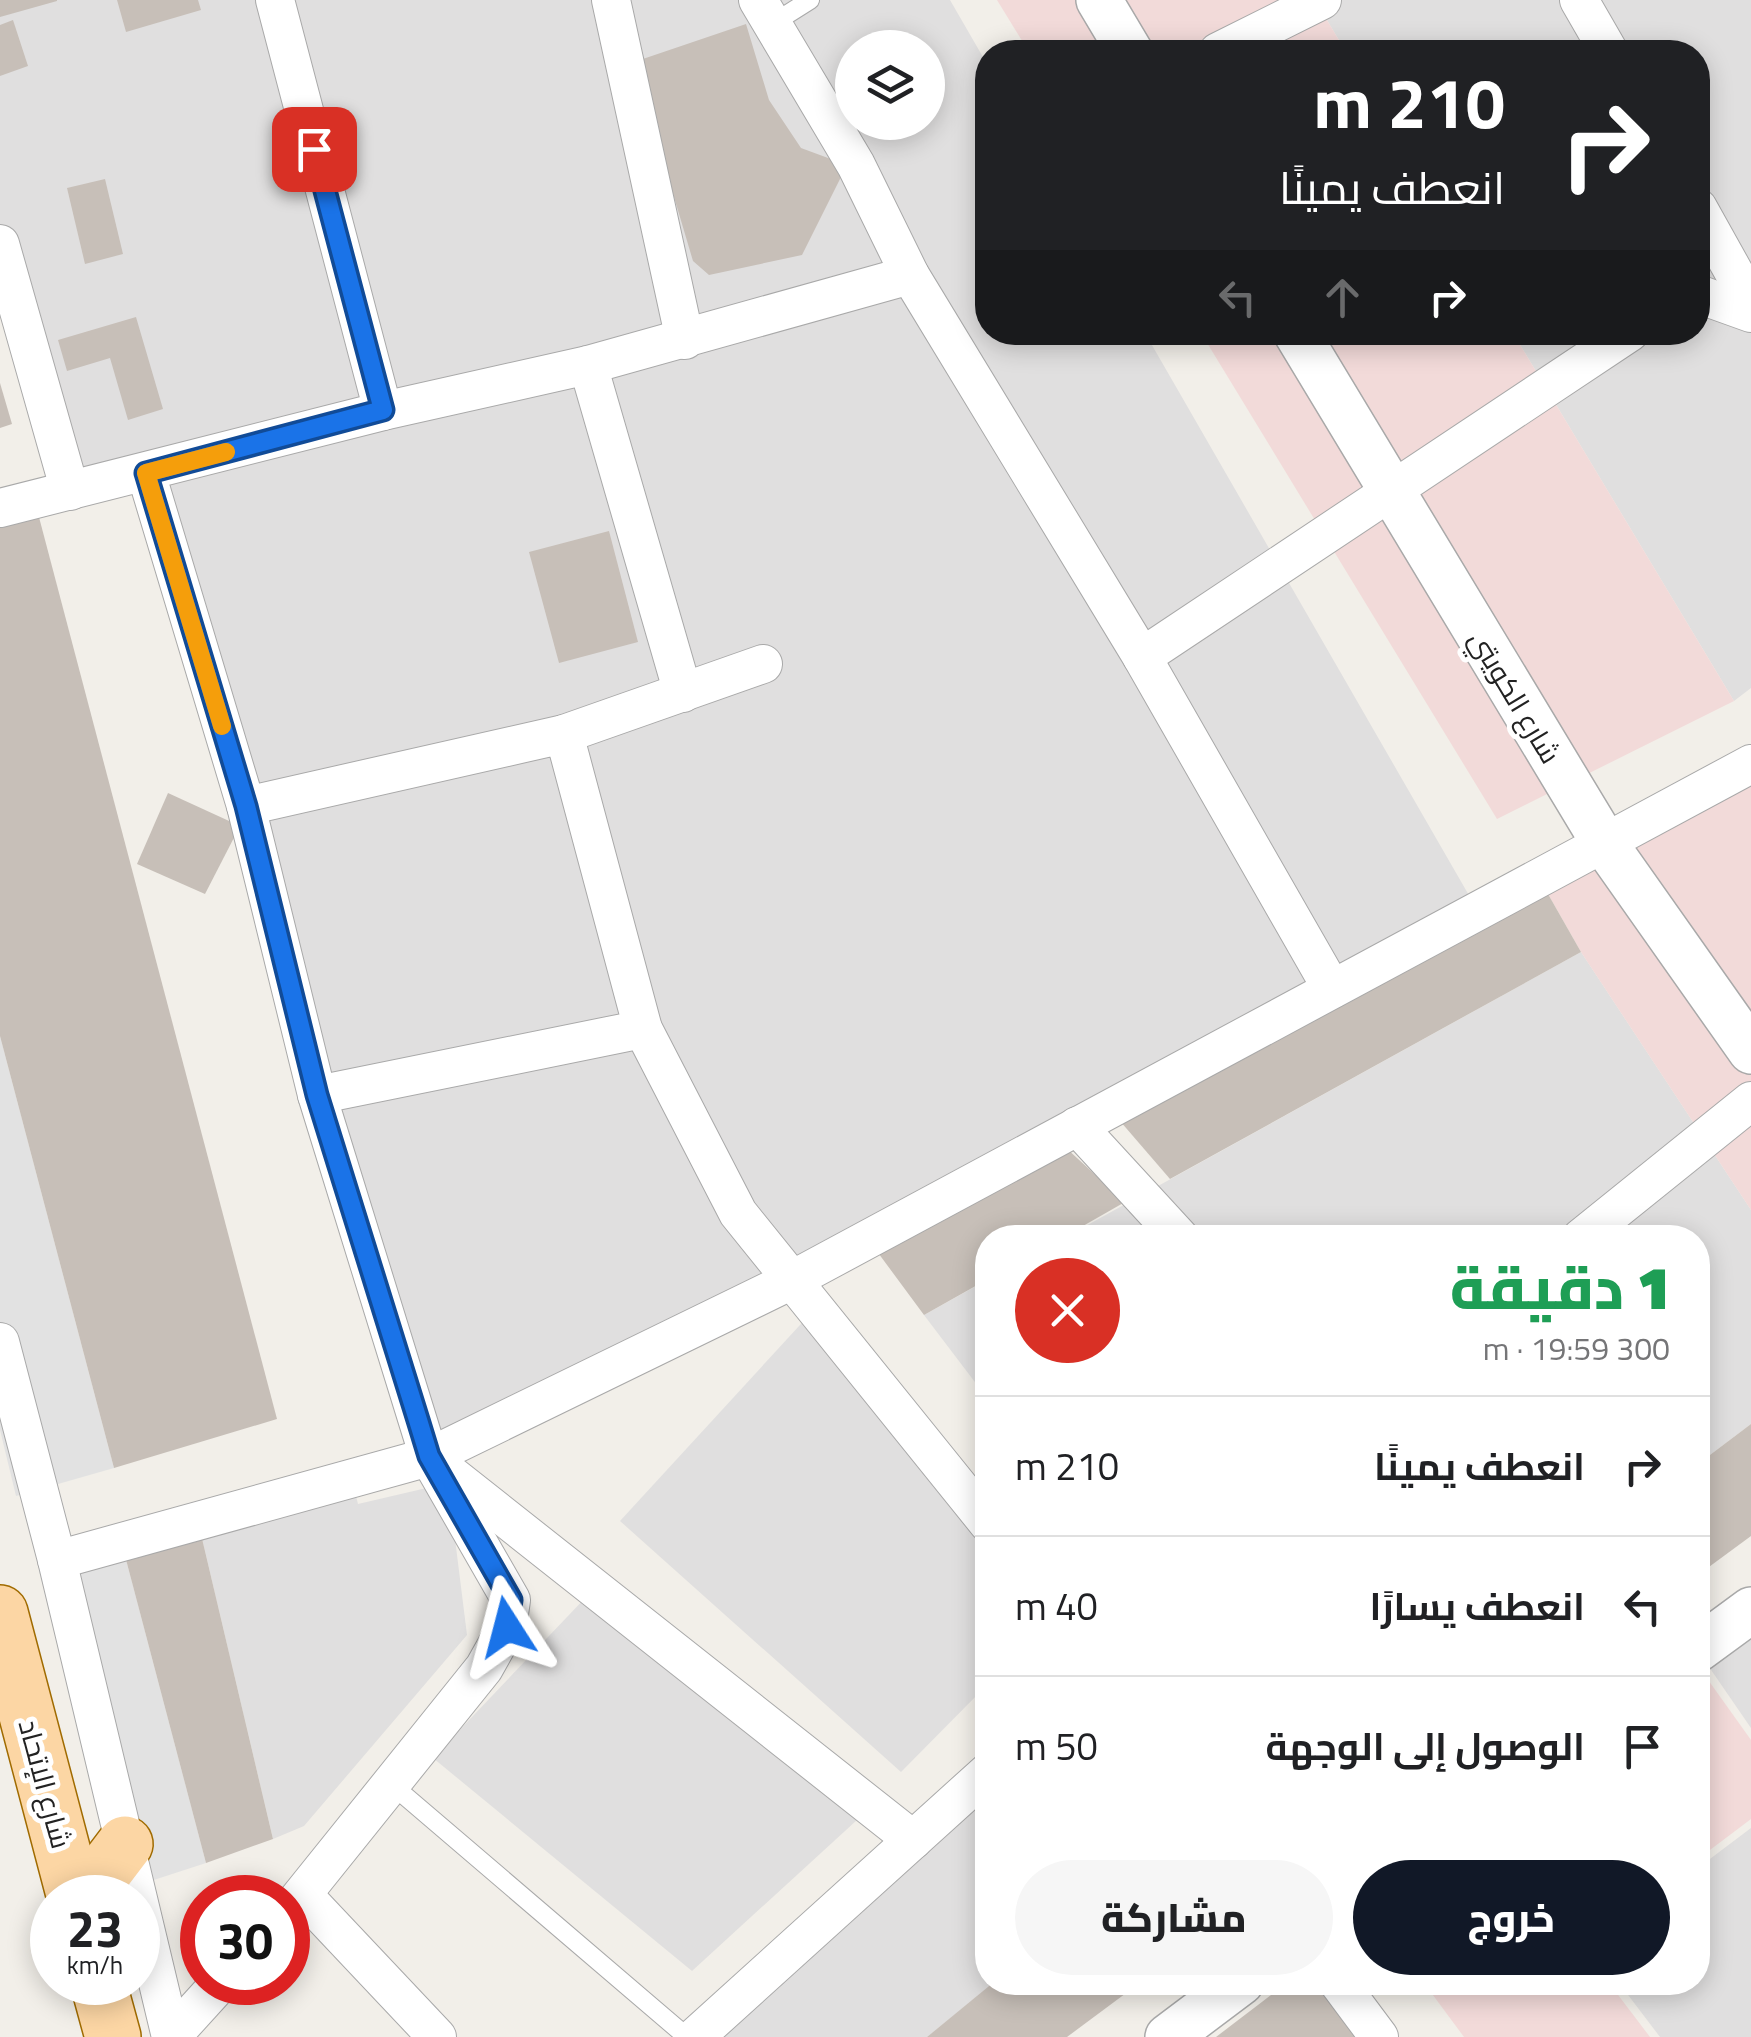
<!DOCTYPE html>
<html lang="ar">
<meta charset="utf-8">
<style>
body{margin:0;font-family:"Titillium Web",Cairo,sans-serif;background:#f6f6f6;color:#202124;direction:rtl;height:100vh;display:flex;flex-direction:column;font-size:38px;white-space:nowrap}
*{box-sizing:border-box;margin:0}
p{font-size:32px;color:#757577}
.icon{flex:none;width:55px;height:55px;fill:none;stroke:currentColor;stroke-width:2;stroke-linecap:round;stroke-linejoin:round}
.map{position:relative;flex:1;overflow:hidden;direction:ltr}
.sheet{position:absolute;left:975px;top:1225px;width:735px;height:770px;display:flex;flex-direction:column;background:#fff;border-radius:40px;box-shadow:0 5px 25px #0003;direction:rtl}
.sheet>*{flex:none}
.hud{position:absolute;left:975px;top:40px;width:735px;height:305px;border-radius:40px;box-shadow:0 5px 25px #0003;direction:rtl;background:#202124;color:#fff;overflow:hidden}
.controls{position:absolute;left:835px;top:30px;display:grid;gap:20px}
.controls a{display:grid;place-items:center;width:110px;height:110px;border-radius:50%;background:#fff;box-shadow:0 5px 25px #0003;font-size:50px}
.speed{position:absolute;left:30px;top:1875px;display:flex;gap:20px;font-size:50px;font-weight:700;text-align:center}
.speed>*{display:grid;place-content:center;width:130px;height:130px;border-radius:50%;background:#fff;box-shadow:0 5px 25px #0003;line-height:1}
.speed small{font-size:25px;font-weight:400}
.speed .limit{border:15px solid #d22;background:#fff;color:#111}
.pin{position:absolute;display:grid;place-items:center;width:85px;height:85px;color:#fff;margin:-42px;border-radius:20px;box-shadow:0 5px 15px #0006}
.me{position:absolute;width:110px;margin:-55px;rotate:351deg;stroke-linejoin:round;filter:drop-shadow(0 0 8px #0008)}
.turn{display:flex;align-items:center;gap:35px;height:210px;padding:0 40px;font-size:45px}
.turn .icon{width:130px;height:130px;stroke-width:2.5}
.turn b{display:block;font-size:70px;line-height:85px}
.lanes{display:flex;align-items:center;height:95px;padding:0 40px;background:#0003;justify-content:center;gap:50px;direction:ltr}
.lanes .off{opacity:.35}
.round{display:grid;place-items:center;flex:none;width:105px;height:105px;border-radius:52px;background:#f6f6f6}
.summary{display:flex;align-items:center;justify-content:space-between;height:170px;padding:0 40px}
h1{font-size:60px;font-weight:800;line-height:75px;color:#1e9e55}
.button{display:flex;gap:20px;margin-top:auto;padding:20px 40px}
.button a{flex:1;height:115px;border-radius:60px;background:#111827;color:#fff;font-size:40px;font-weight:800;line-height:115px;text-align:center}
.button a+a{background:#f6f6f6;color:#202124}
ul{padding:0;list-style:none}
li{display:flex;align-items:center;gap:30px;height:140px;padding:0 40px;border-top:2px solid #e0e0e0}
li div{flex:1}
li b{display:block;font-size:38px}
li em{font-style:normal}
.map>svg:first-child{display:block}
.residential{fill:#e0dfdf;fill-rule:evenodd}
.commercial{fill:#f2dad9}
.parking{fill:#e2e2e2}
.building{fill:#c7bfb8}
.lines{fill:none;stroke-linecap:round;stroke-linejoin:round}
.service-casing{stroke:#a9a9a9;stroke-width:20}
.minor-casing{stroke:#a9a9a9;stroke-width:40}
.tertiary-casing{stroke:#a9a9a9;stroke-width:48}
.primary-casing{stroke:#a06b00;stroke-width:58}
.service{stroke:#fff;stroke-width:18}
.minor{stroke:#fff;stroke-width:38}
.tertiary{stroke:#fff;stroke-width:45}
.primary{stroke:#fcd6a4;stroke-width:55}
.route-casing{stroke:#114b97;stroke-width:25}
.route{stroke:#1a73e8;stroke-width:18}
.slow{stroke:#f59e0b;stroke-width:18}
.labels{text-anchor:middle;stroke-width:10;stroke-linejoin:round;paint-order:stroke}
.street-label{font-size:28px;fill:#222;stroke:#fff}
</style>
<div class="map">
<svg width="1751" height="2037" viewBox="0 0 1751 2037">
<rect width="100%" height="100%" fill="#f2efe9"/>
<g class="residential">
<path d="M0 0H950L987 64 988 332 1145 333 1478 911 429 1457 147 474 70 491 0 244ZM852 48H928V122H852Z"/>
<path d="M1315 0H1751V688L1734 701 1513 333 1698 332V52H1346Z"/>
<path d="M1581 952 1751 1210V1424L1698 1464V1238H1064Z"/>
<path d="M987 1280V1398L924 1315Z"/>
<path d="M811 1313 987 1546V1685L901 1772 620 1521Z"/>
<path d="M448 1483 467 1635 304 1826 273 1839 200 1530 353 1484 358 1504Z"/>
<path d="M607 1575 869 1809 692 1971 433 1758Z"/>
<path d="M1751 1632V1728L1707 1664Z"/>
<path d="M987 1798 988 1982 994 1983 927 2037H709Z"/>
<path d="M1751 1828V2037H1660L1619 1983 1698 1982V1868Z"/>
</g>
<g class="commercial">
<path d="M997 0H1315L1346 52H1029Z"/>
<path d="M1201 333H1513L1734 701 1497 819Z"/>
<path d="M1751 765V1210L1581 952 1544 887Z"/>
<path d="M1701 1670 1751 1740V1819L1698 1859V1672Z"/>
<path d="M1424 1983H1609L1650 2037H1464Z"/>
</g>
<g class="parking">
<path d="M0 1036 114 1468 16 1496 0 1430Z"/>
<path d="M124 1552 206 1863 123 1890 39 1571Z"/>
</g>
<g class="building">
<path d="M0 0H57V1L0 17Z"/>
<path d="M117 0H198L201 10 126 32Z"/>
<path d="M13 20 28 66 0 76V25Z"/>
<path d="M746 24 769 100 801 148 847 165 802 255 709 275 693 261 634 62Z"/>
<path d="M105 179 123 254 85 264 67 188Z"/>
<path d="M136 317 163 409 128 420 110 358 67 371 58 340Z"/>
<path d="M0 383 12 424 0 428Z"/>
<path d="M35 502 277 1419 114 1468 0 1036V513Z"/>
<path d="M609 531 638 642 559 663 529 552Z"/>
<path d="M168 793 240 826 205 894 137 864Z"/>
<path d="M1544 887 1581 952 1170 1179 1120 1121Z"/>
<path d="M1065 1147 1125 1202 1062 1238H988V1279L924 1315 876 1250Z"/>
<path d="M1751 1424V1536L1698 1575V1464Z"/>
<path d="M200 1530 273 1839 206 1863 124 1552Z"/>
<path d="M994 1982H1141L1067 2037H927Z"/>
<path d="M1288 1982H1317L1362 2037H1216Z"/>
</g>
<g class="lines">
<defs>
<g id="service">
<path d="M772 24 810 0"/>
<path d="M391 1784 687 2037"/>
</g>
<g id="minor">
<path d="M275 0 383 411"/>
<path d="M611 0 685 340"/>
<path d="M758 0 856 165 910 275 1142 657 1332 989"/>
<path d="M1579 0 1609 52"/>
<path d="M1218 52 1322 0"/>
<path d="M1698 208 1751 303"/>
<path d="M0 244 70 491"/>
<path d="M1698 294 1751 313"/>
<path d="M588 365 683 693"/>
<path d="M146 473 246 806 317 1095 429 1457 511 1600 507 1627 484 1668 288 1912"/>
<path d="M0 508 383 411 588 365 910 275"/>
<path d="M1142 657 1630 332"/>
<path d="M564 734 763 664"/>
<path d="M246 806 564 734 643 1029 738 1213 988 1523"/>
<path d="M317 1095 643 1029"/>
<path d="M1077 1126 1180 1238"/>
<path d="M1581 1238 1751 1101"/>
<path d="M0 1342 57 1560 171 2037"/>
<path d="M446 1471 913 1840"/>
<path d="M57 1560 429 1457 792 1280 1751 764"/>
<path d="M303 1895 437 2037"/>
<path d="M1338 1982 1379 2037"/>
<path d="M171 2037 221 1982"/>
<path d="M695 2037 988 1772"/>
</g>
<g id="tertiary">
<path d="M1099 0 1130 52"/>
<path d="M1296 332 1605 844 1751 1051"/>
<path d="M1698 1649 1751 1610"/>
<path d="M1168 2037 1241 1982"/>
</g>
<g id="primary">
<path d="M0 1613 75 1898"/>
<path d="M84 1898 125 1844"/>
<path d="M98 1982 113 2037"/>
</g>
</defs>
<use href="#service" class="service-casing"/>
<use href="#minor" class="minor-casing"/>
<use href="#tertiary" class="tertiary-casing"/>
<use href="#primary" class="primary-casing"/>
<use href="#service" class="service"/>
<use href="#minor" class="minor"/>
<use href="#tertiary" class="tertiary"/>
<use href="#primary" class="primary"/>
</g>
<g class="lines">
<defs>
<path id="route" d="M314 149 383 410 146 473 246 806 317 1095 418 1420 429 1456 511 1600 507 1627"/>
</defs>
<use href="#route" class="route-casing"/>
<use href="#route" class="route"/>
<path class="slow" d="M222 726 146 473 226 452"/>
</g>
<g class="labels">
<g class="street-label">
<text transform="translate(1515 697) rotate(59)" y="10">شارع الكويتي</text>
<text transform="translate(45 1784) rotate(75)" y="10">شارع الإتحاد</text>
</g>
</g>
</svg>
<div class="controls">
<a><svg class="icon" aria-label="layers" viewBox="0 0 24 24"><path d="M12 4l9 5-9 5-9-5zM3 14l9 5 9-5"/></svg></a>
</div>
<div class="speed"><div>23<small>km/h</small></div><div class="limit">30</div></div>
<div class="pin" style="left:314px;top:149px;background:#d93025"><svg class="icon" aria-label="arrive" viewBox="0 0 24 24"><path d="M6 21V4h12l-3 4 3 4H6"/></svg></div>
<svg class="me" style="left:507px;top:1627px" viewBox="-20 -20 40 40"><path d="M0-17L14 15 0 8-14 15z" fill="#1a73e8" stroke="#fff" stroke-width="4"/></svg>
<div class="hud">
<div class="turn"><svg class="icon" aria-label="right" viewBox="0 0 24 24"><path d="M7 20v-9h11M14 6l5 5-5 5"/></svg><div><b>210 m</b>انعطف يمينًا</div></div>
<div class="lanes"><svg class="icon off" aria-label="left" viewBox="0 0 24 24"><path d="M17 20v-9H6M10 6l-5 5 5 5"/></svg><svg class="icon off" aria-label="ahead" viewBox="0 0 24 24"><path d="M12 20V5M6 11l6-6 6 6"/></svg><svg class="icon" aria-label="right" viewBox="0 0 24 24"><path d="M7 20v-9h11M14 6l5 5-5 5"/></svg></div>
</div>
<section class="sheet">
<div class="summary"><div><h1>1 دقيقة</h1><p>300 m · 19:59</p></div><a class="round" style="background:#d93025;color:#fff"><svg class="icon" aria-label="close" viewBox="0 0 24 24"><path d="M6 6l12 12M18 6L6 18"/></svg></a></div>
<ul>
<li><svg class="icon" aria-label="right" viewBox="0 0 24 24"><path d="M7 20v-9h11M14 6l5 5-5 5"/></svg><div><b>انعطف يمينًا</b></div><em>210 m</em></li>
<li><svg class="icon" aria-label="left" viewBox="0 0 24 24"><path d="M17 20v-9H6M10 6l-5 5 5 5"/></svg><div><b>انعطف يسارًا</b></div><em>40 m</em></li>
<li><svg class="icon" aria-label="arrive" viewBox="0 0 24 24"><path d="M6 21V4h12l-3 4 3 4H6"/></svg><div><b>الوصول إلى الوجهة</b></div><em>50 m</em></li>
</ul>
<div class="button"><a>خروج</a><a>مشاركة</a></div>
</section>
</div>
